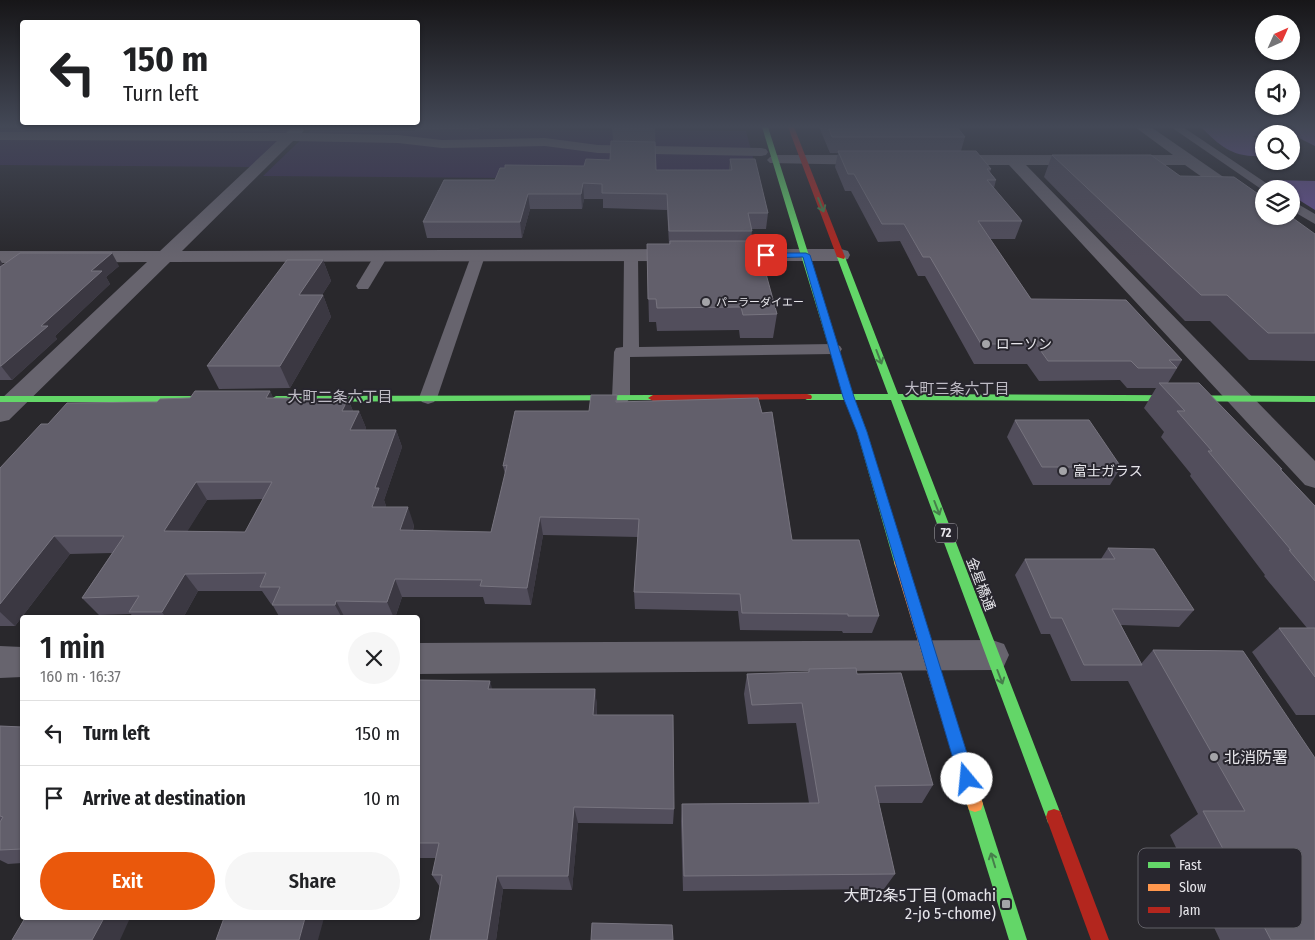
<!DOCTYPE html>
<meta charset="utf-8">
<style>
body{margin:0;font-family:"Fira Sans Condensed","Noto Sans JP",sans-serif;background:#f6f6f6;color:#202124;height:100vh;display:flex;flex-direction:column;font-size:19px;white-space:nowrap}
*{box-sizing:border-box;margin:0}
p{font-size:16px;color:#757577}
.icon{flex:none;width:28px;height:28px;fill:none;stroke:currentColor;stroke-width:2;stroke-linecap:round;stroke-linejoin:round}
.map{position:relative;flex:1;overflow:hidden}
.panel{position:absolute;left:20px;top:615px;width:400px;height:305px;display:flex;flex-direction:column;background:#fff;border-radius:5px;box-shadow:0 1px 4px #0004}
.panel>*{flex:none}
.top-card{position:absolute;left:20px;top:20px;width:400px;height:105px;border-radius:5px;box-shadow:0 1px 4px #0004;background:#fff;color:#202124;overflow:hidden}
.needle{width:32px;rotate:45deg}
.controls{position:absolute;left:1255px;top:15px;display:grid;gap:10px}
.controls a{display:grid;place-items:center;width:45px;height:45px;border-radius:50%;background:#fff;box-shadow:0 1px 4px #0004;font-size:25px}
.pin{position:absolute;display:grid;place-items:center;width:42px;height:42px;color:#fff;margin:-21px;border-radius:10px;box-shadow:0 2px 8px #0006}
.me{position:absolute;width:55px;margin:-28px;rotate:343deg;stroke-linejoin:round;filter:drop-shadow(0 0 4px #0008)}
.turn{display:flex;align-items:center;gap:18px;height:105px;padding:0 20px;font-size:22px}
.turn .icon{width:65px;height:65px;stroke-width:2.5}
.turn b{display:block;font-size:35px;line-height:42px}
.round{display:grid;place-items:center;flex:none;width:52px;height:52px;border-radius:26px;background:#f6f6f6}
.overview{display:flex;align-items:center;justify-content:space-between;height:85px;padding:0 20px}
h1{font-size:30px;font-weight:600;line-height:38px}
.cta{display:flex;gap:10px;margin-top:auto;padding:10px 20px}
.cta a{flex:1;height:58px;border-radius:30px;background:#ea580c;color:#fff;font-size:20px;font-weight:600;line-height:58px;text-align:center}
.cta a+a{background:#f6f6f6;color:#202124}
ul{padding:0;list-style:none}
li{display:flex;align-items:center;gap:15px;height:65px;padding:0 20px;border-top:1px solid #e0e0e0}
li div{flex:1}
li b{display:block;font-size:19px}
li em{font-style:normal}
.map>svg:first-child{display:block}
.green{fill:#392c50}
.water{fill:#695395}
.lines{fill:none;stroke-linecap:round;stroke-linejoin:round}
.lane{fill:#67646e;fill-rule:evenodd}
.street{fill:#67646e;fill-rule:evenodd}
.fast{fill:#63d668;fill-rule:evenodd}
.slow{fill:#ff974d;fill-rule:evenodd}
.jam{fill:#b3261e;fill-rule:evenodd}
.wall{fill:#524e5c;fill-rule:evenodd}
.shaded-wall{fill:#3b3842}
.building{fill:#625f6b;stroke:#77747f;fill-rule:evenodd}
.oneway{stroke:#467e4b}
.route{fill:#1a73e8;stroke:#114b97}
.poi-dot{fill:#a4a4a8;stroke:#28262e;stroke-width:2}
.labels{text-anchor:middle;stroke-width:4;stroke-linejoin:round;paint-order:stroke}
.far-poi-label{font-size:11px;fill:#e7e6eb;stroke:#28262e;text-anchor:start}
.shield{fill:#28262e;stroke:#aeacb2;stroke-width:1}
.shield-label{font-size:12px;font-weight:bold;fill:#e7e6eb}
.poi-label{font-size:14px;fill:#e7e6eb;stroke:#28262e;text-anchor:start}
.street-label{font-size:14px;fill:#e7e6eb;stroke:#28262e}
.neighbourhood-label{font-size:15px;fill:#bfbcc6;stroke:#28262e}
.near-poi-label{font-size:16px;fill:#e7e6eb;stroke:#28262e;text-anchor:start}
.key{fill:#28262e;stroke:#616067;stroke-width:1}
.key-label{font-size:14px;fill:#e7e6eb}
</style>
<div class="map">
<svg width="1315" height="940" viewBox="0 0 1315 940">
<rect width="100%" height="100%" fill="#29282c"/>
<g class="green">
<path d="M313 128 746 131 759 180 263 176Z"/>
<path d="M0 129H295L251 167 0 165Z"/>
</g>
<g class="water">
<path d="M1201 127H1315V146L1291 134H1264V135L1253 136 1264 144V156C1233 158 1221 147 1201 127Z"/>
<path d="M1269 180 1315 181V210L1291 195V189H1282Z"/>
</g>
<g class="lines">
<g class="lane">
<path d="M1171 127H1183L1275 189H1264V191Z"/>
<path d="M1291 200 1315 214V224L1291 210Z"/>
<path d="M381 252 388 256 370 286 368 289H358L356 286 376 253Z"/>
<path d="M478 252 485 256 437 398 434 402 428 404 422 402 419 398 471 256Z"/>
<path d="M631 252 638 256 639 347 834 344 840 346 842 349 840 352 834 354 630 357V398L627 402 621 404 615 402 612 398 614 352 616 348 623 347 624 256Z"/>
</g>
<g class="street">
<path d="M292 127H302L304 130 302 133 398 135 442 140 545 138 598 145 761 148 766 149 768 152 766 155 761 156 598 153 545 146 442 148 398 143 293 141 182 251 683 249 690 251 692 255 690 259 683 261 170 262 9 420 0 422V400L147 262 0 263V251H160L277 141 0 140V132L286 133Z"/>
<path d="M1135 127H1151L1264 205V216H1270L1264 218 1258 217 1185 165H1026L1315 461V488L1305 485 1009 165H946L941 163 938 160 941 157 946 155H1173Z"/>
<path d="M775 155H873L878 157 881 160 878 163 873 165 770 163 767 160 770 157Z"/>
<path d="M724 249H841L848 251 850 255 848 259 841 261H724L717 259 715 255 717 251Z"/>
<path d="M992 640 1004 644 1009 655 1004 666 992 670 418 674V643Z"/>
<path d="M0 646 22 647V677L0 678Z"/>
</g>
<g class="fast">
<path d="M762 127H768L853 394H888L837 257 841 255 845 257 898 394 1315 396V402L901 400 1062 817 1060 823 1054 825 1048 823 1046 817 891 400H855L867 432 906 562 905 566 900 567 895 566 894 562 857 432 845 400H807L802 397 807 394H843Z"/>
<path d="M653 395 657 396 658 398 657 400 276 402 271 399 276 396Z"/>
<path d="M0 396H196L201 399 196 402H0Z"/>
<path d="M975 796 981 798 983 804 1027 940H1009L967 804 969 798Z"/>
</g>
<path class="slow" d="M900 557 905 558 906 562 983 804 981 810 975 812 969 810 967 804 894 562 895 558Z"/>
<g class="jam">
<path d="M788 127H794L845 257 844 259 837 257Z"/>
<path d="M807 394 811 395 812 397 811 399 653 401 648 398 653 395Z"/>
<path d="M1054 809 1060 811 1109 940H1091L1046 817 1048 811Z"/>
</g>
</g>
<g class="wall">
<path d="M79 127H274L269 131 81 130Z"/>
<path d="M303 127H481L480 129 306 130Z"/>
<path d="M612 127H655L656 170H729L730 159 768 213 766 229H752L751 241 777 314 773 338H740L739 330 657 331 656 322H649L647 244H669L667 210 603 208V199H584L582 209H530L522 238H427L423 222 495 180 584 166 610 160 613 141Z"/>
<path d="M819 127H957L965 137 961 151 991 169 990 172 996 180 994 188 1022 221 1015 239H990L1031 299 1182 360 1168 383 1282 469 1281 470 1315 506V715H1296L1252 652 1279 628H1307L1264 576 1265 575 1190 476 1191 474 1161 437 1164 432 1144 408 1156 388H1127L1120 380 1039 381 1027 364H974L925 276H918L900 241 878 242 851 191H845L835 167 838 153H830Z"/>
<path d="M1052 155 1180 176 1315 234V361L1249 360 1210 321H1185L1044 177Z"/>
<path d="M0 260 3 265 119 266 106 277 110 284 55 336 57 339 12 380H0Z"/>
<path d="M323 260 331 281 322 295H323L331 317 290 388 219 389 207 366Z"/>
<path d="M270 391 273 398 348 399 353 411H359L366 428 365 430H396L402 447 384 500 386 506 385 507 414 525 413 531 491 532 505 474 503 466 589 411 617 395V402L792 540 879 616 872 633H843L842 631 740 630 738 611 635 609 634 592 638 537 543 535 531 605 485 604 483 597H402L395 618H280L272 604H271L262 591H198L183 618H133L131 614 99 615 82 598 112 553 70 554 15 626H0V468L48 424 157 402 190 398ZM263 499 245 532 187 531 207 500Z"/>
<path d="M1015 420 1121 467 1110 485H1033L1007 437Z"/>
<path d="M1108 548 1194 610 1179 627 1121 625 1141 664 1153 650 1243 651 1315 940H1220L1170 835 1198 814 1128 681H1071L1050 634H1041L1015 575 1025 559H1101Z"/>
<path d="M809 669 857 674 933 785 922 803H879L895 874 884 889 683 891 681 821 682 804 809 803 796 723 748 724 744 694 747 674 808 672Z"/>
<path d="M418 680 492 689H595L597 707V715L674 809 673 824 578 823 572 890 503 889 496 940H430L440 887 432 875 436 858H418Z"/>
<path d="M0 726 22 727V863L8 864 0 860Z"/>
</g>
<g class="shaded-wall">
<path d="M267 127H274L269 131Z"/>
<path d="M583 183 584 199 582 209 581 194Z"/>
<path d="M528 194 530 209 522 238 520 222Z"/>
<path d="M112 253 119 266 106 277 110 284 55 336 57 339 12 380 1 366 41 326 91 271Z"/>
<path d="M0 260 4 266 0 269Z"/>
<path d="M323 260 331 281 308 317 299 295Z"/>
<path d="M323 295 331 317 290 388 280 366Z"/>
<path d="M270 391 278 408 266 398Z"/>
<path d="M348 399 355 416 342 411Z"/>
<path d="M359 411 366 428 357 448 350 430Z"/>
<path d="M396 430 402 447 384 500 386 506 379 525 372 507 375 488Z"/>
<path d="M196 482 207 500 177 548 164 531Z"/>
<path d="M408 507 414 525 407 548 400 530Z"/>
<path d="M540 517 543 535 531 605 527 588Z"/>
<path d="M54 536 70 554 15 626 0 612V604Z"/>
<path d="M185 574 198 591 183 618H166L162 612Z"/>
<path d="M395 579 402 597 395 618H394L387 602Z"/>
<path d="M336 601 345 618H342L335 605Z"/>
<path d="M490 681 495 699 488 689Z"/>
<path d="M595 689 597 707 596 732 593 715Z"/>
<path d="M574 807 578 823 572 890 568 876Z"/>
<path d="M497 876 503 889 496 940H487Z"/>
<path d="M104 918H130L120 940H92Z"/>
<path d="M305 918H324L318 940H299Z"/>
</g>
<g class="building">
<path d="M828 127H957L965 137H832Z"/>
<path d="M611 141 655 142 656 170H732L730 159H755L768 213H748L752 231H669L667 194 602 193V184L583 183 581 194H528L520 222H423L444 180H495L500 168H505V165L584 166 586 159 610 160Z"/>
<path d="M838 151H976L991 169H987L996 180H987L1022 221H978L1031 299 1126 300 1182 360H1169L1177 368H1138L1131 361H1048L1036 344H981L930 257H923L904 224H882L854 174H848Z"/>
<path d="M1052 155H1151L1180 176 1234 177 1264 198V216H1290L1315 234V333H1268L1227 295H1201Z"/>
<path d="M670 241H757L777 314 743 315 741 307 657 308 656 299H648L647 244H670Z"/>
<path d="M20 253H112L91 271H102L41 326H48L1 366H0V267Z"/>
<path d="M287 260H323L299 295H323L280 366H207Z"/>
<path d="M1159 383H1199L1282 469H1280L1315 506V581L1289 550H1291L1208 451H1212L1177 411H1185Z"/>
<path d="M195 391H270L266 398 348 399 342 411H359L350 430H396L375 488H379L372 507H408L400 530 491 532 507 465 503 466 515 411H589L591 395H617L616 402 758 398 762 413 772 412 792 540H859L879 616H848V614L742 613 740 594 634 592 639 519 540 517 527 588 480 586 482 580 395 579 387 602 336 601 335 605H272L280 587H260L266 573 185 574 162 612H129L139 596 82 598 124 536H54L0 604V468L41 424H48L67 403 157 402 160 399 190 398ZM196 482H272L245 532 164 531Z"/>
<path d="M1015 420H1089L1121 467H1042Z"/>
<path d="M1108 548 1154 549 1194 610 1112 609 1142 665H1084L1062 618H1051L1025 559H1115Z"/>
<path d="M1279 628H1315V677Z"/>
<path d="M1153 650 1243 651 1315 758V940H1271L1203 811H1245Z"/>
<path d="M856 668 857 674 901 673 933 785 875 786 895 874 684 876 682 804 819 803 802 703 752 705 747 674 809 672V669Z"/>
<path d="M418 680 490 681 488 689H595L593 715H673L674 809 574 807 568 876H497L487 940H430L442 875H432L439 843H418Z"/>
<path d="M0 726 22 727V849L0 850V822L3 817 0 816Z"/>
<path d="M25 918H104L92 940H12Z"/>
<path d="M224 918H305L299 940H216Z"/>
<path d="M592 923 672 925 673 940H591Z"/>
</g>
<defs><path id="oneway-shaft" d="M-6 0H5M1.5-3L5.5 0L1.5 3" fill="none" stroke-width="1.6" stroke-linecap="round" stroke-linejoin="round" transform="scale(1.25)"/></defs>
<g class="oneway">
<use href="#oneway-shaft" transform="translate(821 205) rotate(68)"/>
<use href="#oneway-shaft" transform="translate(879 357) rotate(69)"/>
<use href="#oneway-shaft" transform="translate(937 508) rotate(69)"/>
<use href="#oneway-shaft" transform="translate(1000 677) rotate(69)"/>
<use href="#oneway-shaft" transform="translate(993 860) rotate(-107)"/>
</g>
<linearGradient id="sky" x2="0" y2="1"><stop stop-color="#171618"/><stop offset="0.49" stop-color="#434856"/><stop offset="1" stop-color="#434856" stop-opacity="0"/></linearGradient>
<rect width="1315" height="258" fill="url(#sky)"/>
<path class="route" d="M806 253 810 255 854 397 867 432 975 779 973 785 967 787 961 785 959 779 857 432 843 397 803 257 766 258 762 255 766 253Z"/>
<g class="poi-dot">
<circle cx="706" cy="302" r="5"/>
<circle cx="986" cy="344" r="5"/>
<circle cx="1063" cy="471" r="5"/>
<circle cx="1214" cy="757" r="5"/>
<rect x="1001" y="899" width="10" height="10" rx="2.5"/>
</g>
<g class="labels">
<g class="far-poi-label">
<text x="716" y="306">パーラーダイエー</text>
</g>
<rect class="shield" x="935" y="523.5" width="22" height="19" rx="4"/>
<g class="shield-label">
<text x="946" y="537">72</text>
</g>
<g class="poi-label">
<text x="996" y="349">ローソン</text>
<text x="1073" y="476">富士ガラス</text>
</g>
<g class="street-label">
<text transform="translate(981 584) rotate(69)" y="5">金星橋通</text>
</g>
<g class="neighbourhood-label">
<text x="957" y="394">大町三条六丁目</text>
<text x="340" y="402">大町二条六丁目</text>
</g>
<g class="near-poi-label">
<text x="1224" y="763">北消防署</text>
<text x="996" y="901" text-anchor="end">大町2条5丁目 (Omachi<tspan x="996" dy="18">2-jo 5-chome)</tspan></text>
</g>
</g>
<rect x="1138" y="848" width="164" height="80" rx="8" class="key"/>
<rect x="1148" y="862" width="22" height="6" fill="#63d668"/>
<rect x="1148" y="884" width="22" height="7" fill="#ff974d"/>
<rect x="1148" y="907" width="22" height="6" fill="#b3261e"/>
<g class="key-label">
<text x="1179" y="870">Fast</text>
<text x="1179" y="892">Slow</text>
<text x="1179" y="915">Jam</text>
</g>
</svg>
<div class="controls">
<a><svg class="needle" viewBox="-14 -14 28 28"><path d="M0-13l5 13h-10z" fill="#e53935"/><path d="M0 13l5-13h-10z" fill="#757577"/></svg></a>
<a><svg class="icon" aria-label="sound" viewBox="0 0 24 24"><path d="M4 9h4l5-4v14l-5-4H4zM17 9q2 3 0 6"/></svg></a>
<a><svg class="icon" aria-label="search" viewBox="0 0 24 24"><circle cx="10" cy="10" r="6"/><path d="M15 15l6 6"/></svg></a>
<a><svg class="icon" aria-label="layers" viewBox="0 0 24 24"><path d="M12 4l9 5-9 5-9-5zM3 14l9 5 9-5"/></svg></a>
</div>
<div class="pin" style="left:766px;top:255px;background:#d93025"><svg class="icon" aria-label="arrive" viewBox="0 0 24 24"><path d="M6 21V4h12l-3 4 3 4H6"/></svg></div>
<svg class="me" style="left:967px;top:779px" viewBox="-20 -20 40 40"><circle r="19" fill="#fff"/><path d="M0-13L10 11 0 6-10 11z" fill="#1a73e8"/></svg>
<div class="top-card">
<div class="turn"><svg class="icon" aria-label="left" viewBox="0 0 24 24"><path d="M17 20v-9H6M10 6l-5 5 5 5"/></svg><div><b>150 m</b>Turn left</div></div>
</div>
<section class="panel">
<div class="overview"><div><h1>1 min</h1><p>160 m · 16:37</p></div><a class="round"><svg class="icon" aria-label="close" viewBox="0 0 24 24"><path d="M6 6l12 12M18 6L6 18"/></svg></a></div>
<ul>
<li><svg class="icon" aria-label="left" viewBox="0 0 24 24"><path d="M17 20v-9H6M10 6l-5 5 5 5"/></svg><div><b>Turn left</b></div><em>150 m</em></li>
<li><svg class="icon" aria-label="arrive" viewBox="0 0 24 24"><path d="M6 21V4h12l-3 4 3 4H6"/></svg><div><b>Arrive at destination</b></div><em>10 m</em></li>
</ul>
<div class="cta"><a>Exit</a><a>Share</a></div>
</section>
</div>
